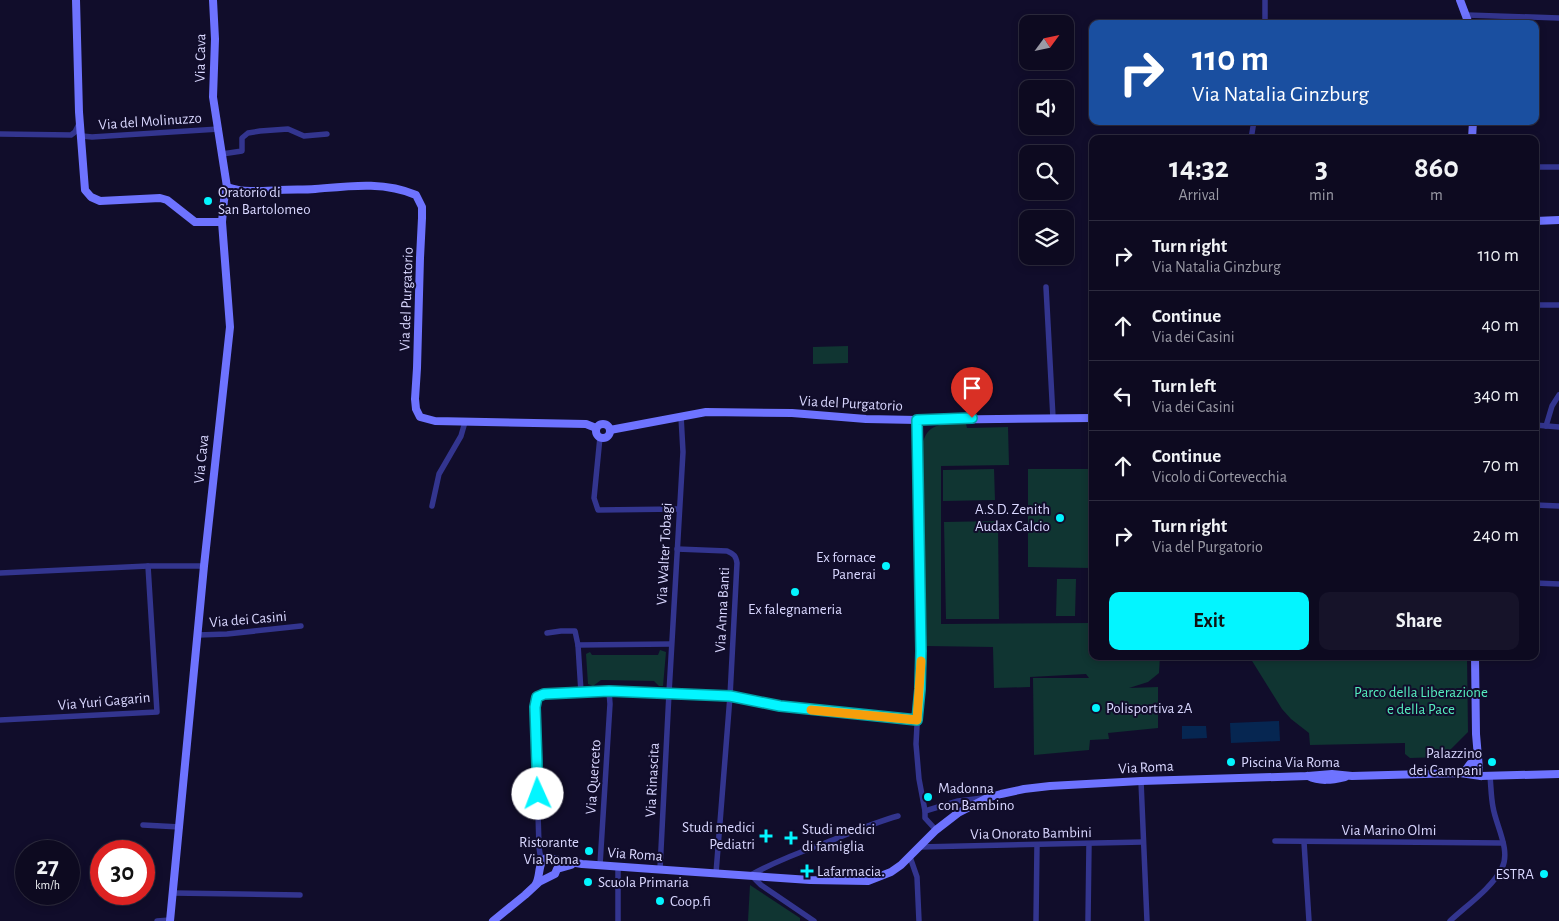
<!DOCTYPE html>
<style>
body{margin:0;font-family:"Alegreya Sans",sans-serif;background:#161329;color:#f1f3f6;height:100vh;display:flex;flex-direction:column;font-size:19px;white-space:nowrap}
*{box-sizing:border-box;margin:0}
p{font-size:16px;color:#9a9aa5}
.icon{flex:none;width:28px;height:28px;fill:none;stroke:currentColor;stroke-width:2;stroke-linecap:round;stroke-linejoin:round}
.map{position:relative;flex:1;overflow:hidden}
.side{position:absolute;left:1089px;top:135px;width:450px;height:525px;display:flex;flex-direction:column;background:#0d0a20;border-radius:10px;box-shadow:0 2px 8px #0003,0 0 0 1px #2d2b3e}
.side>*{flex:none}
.hud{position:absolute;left:1089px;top:20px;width:450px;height:105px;border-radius:10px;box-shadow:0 2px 8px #0003,0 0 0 1px #2d2b3e;background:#1a4fa0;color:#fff;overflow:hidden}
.needle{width:32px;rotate:57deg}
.buttons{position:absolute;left:1019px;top:15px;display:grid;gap:10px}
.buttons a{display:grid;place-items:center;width:55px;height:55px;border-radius:10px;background:#0d0a20;box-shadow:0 2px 8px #0003,0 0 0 1px #2d2b3e;font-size:25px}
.speed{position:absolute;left:15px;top:840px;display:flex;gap:10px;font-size:25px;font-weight:700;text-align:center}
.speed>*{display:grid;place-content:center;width:65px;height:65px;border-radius:50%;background:#0d0a20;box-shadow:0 2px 8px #0003,0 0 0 1px #2d2b3e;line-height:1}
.speed small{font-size:12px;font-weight:400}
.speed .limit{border:8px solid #d22;background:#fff;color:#111}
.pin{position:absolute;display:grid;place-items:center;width:42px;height:42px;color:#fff;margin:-51px -21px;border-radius:50% 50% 50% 0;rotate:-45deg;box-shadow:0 0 5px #0007}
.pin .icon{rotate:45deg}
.me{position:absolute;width:55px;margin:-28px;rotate:358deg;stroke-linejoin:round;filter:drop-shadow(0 0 4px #0008)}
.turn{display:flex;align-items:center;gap:18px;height:105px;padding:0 20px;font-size:22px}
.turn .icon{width:65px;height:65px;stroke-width:2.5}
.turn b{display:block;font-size:35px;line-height:42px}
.eta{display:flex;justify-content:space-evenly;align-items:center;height:85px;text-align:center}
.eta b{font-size:30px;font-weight:700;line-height:35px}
.primary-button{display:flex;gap:10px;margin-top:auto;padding:10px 20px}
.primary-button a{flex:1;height:58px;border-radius:10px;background:#03f5ff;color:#111;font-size:20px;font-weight:700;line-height:58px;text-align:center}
.primary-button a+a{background:#161329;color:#f1f3f6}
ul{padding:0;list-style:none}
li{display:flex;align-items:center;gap:15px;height:70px;padding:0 20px;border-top:1px solid #2d2b3e}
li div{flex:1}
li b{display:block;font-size:19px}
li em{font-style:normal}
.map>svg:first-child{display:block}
.green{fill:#103532}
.water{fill:#062651}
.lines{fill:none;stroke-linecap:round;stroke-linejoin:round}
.street{stroke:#33358f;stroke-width:5.5}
.secondary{stroke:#6e73ff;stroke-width:8}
.route-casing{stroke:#029fa6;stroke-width:12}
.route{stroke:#03f5ff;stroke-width:9}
.slow{stroke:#f59e0b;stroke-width:9}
.poi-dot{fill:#03f5ff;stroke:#110d2b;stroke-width:2}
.labels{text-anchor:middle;stroke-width:4;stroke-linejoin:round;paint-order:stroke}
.street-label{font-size:15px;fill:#d9d7ff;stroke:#110d2b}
.poi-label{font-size:15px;fill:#d9d7ff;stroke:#110d2b;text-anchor:start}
.park-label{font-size:15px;fill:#55edbe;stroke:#110d2b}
</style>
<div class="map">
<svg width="1559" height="921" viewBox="0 0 1559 921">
<rect width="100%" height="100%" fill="#110d2b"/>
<g class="green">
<path d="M848 346V363L813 364V347Z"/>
<path d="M946 424H966L967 428H970L1008 427 1009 465 941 466V624L1092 623V656H1160L1159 673 1148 682 1129 688 1158 687V728L1108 733 1109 739 1090 740 1089 750 1034 755 1033 678H1089L1086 674 1030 677V687L994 688 993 647 927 646 921 449C925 433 929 426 946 424Z"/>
<path d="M994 469 995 500 943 501V470Z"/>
<path d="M1028 469H1091V568L1028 567Z"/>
<path d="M998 521 999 619H946L944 522Z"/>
<path d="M1057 579H1076L1075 616H1056Z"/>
<path d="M660 650 666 652 663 686H659L654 681 601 680 593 686 588 684 586 654 590 652 592 655H658Z"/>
<path d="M1249 656H1467L1468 732 1443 757 1410 758 1405 754V743L1310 745 1309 733 1291 719 1282 709Z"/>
<path d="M750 885 800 918V921H748Z"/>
</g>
<g class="water">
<path d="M1279 721 1280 741 1231 743 1230 723Z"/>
<path d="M1182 726H1206L1207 738 1182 739Z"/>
</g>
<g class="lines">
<g class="street">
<path d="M1467 15 1559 18"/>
<path d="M1265 24V0"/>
<path d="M0 134 71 135 75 132 79 124"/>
<path d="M82 136 92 137 219 129"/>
<path d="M1251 139 1254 121"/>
<path d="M222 154 242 151V138L248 133 260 131 288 129 304 136 327 134"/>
<path d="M1535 167H1559"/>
<path d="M1046 287 1053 418"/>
<path d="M1535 305H1559"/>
<path d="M917 420 921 651 916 744 919 779 925 811"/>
<path d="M1535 425 1559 427"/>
<path d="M1546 426 1552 406 1559 395"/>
<path d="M600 437 594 498 598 510 679 509"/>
<path d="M1535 505 1559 506"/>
<path d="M432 506 439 474 461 436 465 422"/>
<path d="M677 549 727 551C734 554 736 556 737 563L730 696 716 873"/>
<path d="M0 573 148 566H204"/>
<path d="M1535 583 1559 584"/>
<path d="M547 633 561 631H575L578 645 581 692 669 693 730 696 780 707 917 720"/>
<path d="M198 635 227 634 301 626"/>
<path d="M578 645 671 644"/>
<path d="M0 720 157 712 148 566"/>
<path d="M1141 781 1147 921"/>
<path d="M143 825 180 827"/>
<path d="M936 830 925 818V811L958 801 983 798"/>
<path d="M1275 841 1503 843"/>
<path d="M1304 842 1309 921"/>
<path d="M919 847 1143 842"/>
<path d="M910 857 917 877 919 921"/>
<path d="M543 860 540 854 539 847 535 707 537 697 544 694 581 692"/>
<path d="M600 865 610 704 609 691"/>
<path d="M660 869 669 693 683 452 681 416"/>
<path d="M173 893 300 895"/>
<path d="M157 921 170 920"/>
<path d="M618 921V866"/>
<path d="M814 921 761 885 751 875C774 862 800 852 825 843 850 833 873 823 898 816"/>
<path d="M1036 921 1037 845"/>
<path d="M1088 921 1089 844"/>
<path d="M1450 921C1466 906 1492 888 1502 868 1511 850 1496 826 1493 807 1491 797 1491 786 1490 776"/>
</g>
<g class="secondary">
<path d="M76 0 79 112 85 190 91 197 100 201 160 198 167 200 195 222H222"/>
<path d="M1460 0 1469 24"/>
<path d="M1472 139 1473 121"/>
<path d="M227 187C245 193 262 191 280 190 292 189 303 190 315 189 349 186 384 181 416 195L422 207V218L420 258 417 368 415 399 416 409 420 417 435 421 586 424 596 428"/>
<path d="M1535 221 1559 220"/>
<circle cx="603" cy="431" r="7"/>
<path d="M610 430 706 412 792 413 866 419 917 420 1092 418"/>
<path d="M1475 656 1476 734 1479 769 1478 774 1481 776"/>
<path d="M1460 773 1465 771 1470 764 1474 763 1478 766"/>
<path d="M1308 776C1320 782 1332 780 1345 777"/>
<path d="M536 884C541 875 537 862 547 858L582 864 652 869 810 880 868 881 891 872 901 865 936 830 958 813 987 798 1001 794 1024 789 1050 786 1141 781 1308 776 1332 774 1352 776 1460 773 1481 776 1559 774"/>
<path d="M170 921 204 566 230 327 222 222 224 200 227 187 213 97 215 39 213 0"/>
<path d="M493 921 525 895 539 882 555 874 557 869 571 865"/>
</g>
</g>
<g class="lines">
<defs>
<path id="route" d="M538 794 535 707 537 697 544 694 609 691 730 696 780 706 917 720 920 689 921 651 917 420 972 418"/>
</defs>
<use href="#route" class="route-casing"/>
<use href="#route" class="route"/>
<path class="slow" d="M811 710 917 720 921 661"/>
</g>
<g class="poi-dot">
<circle cx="208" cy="201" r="5"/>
<circle cx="1060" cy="518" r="5"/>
<circle cx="886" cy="566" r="5"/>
<circle cx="795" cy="592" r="5"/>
<circle cx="1096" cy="708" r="5"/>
<circle cx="1231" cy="762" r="5"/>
<circle cx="1492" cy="762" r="5"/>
<circle cx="928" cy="797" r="5"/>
<path d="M763.5 828.5h5v5h5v5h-5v5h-5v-5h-5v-5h5z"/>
<path d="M788.5 830.5h5v5h5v5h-5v5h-5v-5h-5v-5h5z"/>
<circle cx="589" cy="851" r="5"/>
<path d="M804.5 863.5h5v5h5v5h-5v5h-5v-5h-5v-5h5z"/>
<circle cx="1544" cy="874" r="5"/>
<circle cx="588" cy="882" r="5"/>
<circle cx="660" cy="901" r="5"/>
</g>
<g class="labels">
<g class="street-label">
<text transform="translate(200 58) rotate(-89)" y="5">Via Cava</text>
<text transform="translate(150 121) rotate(-4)" y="5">Via del Molinuzzo</text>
<text transform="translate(406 299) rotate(-88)" y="5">Via del Purgatorio</text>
<text transform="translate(851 403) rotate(3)" y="5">Via del Purgatorio</text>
<text transform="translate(201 459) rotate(-84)" y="5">Via Cava</text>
<text transform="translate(664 554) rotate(-87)" y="5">Via Walter Tobagi</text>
<text transform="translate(722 610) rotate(-87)" y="5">Via Anna Banti</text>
<text transform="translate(248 619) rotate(-5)" y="5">Via dei Casini</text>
<text transform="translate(104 701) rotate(-5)" y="5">Via Yuri Gagarin</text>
<text transform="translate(1146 767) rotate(-3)" y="5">Via Roma</text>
<text transform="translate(593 777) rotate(-86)" y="5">Via Querceto</text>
<text transform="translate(652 780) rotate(-87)" y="5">Via Rinascita</text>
<text x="1389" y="835">Via Marino Olmi</text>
<text transform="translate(1031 833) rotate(-1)" y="5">Via Onorato Bambini</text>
<text transform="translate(635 854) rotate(4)" y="5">Via Roma</text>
</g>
<g class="poi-label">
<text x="218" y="197">Oratorio di<tspan x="218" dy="17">San Bartolomeo</tspan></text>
<text x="1050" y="514" text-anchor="end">A.S.D. Zenith<tspan x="1050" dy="17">Audax Calcio</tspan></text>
<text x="876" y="562" text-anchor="end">Ex fornace<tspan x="876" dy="17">Panerai</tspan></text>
<text x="795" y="614" text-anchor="middle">Ex falegnameria</text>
<text x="1106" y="713">Polisportiva 2A</text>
<text x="1482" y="758" text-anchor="end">Palazzino<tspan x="1482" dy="17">dei Campani</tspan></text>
<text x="1241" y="767">Piscina Via Roma</text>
<text x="938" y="793">Madonna<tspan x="938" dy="17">con Bambino</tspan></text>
<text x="755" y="832" text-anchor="end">Studi medici<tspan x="755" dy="17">Pediatri</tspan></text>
<text x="802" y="834">Studi medici<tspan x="802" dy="17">di famiglia</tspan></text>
<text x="579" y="847" text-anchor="end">Ristorante<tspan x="579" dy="17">Via Roma</tspan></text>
<text x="817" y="876">Lafarmacia.</text>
<text x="1534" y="879" text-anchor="end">ESTRA</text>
<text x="598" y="887">Scuola Primaria</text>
<text x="670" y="906">Coop.fi</text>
</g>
<g class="park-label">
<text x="1421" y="697">Parco della Liberazione<tspan x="1421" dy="17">e della Pace</tspan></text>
</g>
</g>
</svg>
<div class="buttons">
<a><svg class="needle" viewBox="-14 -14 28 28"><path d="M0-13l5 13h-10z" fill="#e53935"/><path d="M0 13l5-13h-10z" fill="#9a9aa5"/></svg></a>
<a><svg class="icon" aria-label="sound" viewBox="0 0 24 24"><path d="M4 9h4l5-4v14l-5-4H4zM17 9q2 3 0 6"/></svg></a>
<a><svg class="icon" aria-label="search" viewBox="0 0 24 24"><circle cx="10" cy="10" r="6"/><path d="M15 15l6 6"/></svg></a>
<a><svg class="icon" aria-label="layers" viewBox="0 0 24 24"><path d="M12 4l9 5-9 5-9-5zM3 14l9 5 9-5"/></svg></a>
</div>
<div class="speed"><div>27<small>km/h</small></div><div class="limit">30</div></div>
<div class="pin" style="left:972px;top:418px;background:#d93025"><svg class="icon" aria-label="arrive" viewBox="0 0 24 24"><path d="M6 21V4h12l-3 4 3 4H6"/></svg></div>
<svg class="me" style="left:538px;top:794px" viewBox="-20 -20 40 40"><circle r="19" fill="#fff"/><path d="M0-13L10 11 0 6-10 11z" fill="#03f5ff"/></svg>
<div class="hud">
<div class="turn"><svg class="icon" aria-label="right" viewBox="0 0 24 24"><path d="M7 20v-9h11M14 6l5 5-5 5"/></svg><div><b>110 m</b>Via Natalia Ginzburg</div></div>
</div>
<section class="side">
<div class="eta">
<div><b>14:32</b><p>Arrival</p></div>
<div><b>3</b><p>min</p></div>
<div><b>860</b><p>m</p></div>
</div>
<ul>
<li><svg class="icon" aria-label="right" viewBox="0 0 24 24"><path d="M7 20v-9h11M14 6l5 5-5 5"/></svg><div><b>Turn right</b><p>Via Natalia Ginzburg</p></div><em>110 m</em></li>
<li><svg class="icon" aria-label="ahead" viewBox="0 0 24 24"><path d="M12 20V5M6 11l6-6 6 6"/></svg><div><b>Continue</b><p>Via dei Casini</p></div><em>40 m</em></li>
<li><svg class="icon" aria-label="left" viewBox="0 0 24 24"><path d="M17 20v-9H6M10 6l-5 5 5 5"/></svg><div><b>Turn left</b><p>Via dei Casini</p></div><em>340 m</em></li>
<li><svg class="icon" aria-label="ahead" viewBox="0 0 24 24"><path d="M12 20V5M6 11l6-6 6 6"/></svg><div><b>Continue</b><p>Vicolo di Cortevecchia</p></div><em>70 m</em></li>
<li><svg class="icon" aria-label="right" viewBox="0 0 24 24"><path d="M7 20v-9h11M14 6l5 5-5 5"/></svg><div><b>Turn right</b><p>Via del Purgatorio</p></div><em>240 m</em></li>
</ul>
<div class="primary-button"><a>Exit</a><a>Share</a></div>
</section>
</div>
